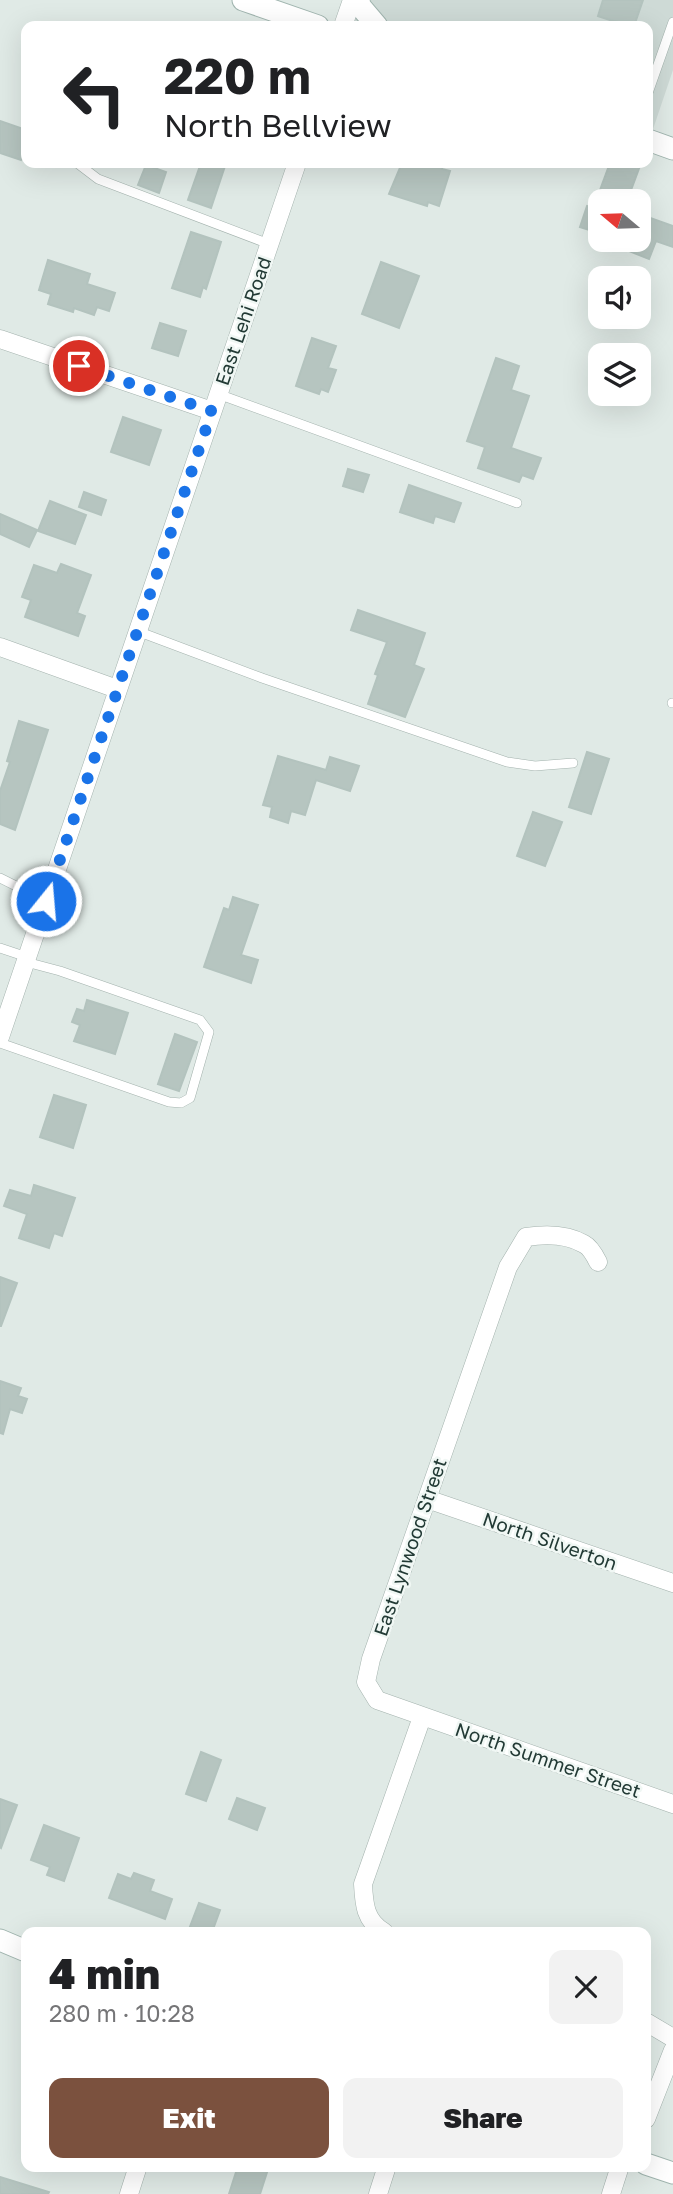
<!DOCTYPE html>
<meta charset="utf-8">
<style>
body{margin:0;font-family:"Golos Text",sans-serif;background:#f2f2f2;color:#202124;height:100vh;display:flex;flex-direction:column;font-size:26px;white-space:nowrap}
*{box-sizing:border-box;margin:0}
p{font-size:23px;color:#757577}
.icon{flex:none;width:38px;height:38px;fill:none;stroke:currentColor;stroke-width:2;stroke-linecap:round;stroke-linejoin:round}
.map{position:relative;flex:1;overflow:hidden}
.sheet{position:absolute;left:21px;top:1927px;width:630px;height:245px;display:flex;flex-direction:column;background:#fff;border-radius:14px;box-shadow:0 7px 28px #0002}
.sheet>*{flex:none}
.banner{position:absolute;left:21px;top:21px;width:632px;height:147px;border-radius:14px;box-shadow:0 7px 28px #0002;background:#fff;color:#202124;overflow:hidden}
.needle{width:46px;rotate:289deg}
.fabs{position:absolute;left:588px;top:189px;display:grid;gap:14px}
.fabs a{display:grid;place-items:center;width:63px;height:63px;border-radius:14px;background:#fff;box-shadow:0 7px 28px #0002;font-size:35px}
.pin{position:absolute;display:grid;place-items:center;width:60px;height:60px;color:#fff;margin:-30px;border:4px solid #fff;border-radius:50%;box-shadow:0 2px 7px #0007}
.me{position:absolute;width:77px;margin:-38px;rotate:17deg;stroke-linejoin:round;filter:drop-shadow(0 0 5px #0008)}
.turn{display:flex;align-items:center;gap:24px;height:147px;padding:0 28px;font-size:32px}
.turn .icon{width:91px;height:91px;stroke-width:2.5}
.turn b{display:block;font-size:49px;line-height:60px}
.round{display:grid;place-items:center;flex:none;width:74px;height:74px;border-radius:14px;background:#f2f2f2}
.overview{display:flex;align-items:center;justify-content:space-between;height:119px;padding:0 28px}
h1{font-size:42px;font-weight:800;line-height:52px}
.primary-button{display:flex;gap:14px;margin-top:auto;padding:14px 28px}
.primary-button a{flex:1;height:80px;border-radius:14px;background:#7b513e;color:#fff;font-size:28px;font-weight:800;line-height:80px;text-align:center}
.primary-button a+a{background:#f2f2f2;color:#202124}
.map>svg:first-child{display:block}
.built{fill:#cedad6}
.building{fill:#b6c5c0;stroke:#b3c3be;stroke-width:2}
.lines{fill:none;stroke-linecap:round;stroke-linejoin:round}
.lane-casing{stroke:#a3b2ad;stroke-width:10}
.street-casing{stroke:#a3b2ad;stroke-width:19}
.secondary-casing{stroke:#a0b5af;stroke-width:23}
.lane{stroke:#fff;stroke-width:9}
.street{stroke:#fff;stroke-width:18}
.secondary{stroke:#fff;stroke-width:21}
.route{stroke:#1a73e8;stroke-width:12;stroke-dasharray:0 21.6}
.labels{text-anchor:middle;stroke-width:5;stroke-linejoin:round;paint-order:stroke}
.street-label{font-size:19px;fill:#223a35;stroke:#f0f7f4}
</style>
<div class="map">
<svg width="673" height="2194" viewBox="0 0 673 2194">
<rect width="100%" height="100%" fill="#e0eae6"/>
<path class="built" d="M352 0H673V70L649 141 648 26H343Z"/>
<g class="building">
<path d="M603 0H643L634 26H628L598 16Z"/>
<path d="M0 121 26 130V145L21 160 0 153Z"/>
<path d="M201 163H226L211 208 188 200Z"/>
<path d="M402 163H444L442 169 450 171 439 206 428 202 427 206 389 194Z"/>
<path d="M610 163H641L627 201H596Z"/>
<path d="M146 165 166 172 159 193 138 185Z"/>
<path d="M587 206 600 211V221L596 232 580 227Z"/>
<path d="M639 214 673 226V247L656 241 649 259 624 249 627 240H639Z"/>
<path d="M191 232 221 242 206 289 203 287 200 297 172 288Z"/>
<path d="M48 260 90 274 87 284 115 293 109 311 97 307 94 315 74 308 73 312 48 304 51 294 39 290Z"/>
<path d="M381 262 419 276 399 328 362 314Z"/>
<path d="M160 323 186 331 178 356 152 348Z"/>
<path d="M312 338 336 346 328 368 336 370 328 392 321 389 319 394 296 386Z"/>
<path d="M496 358 519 366 511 390 529 396 511 448 541 458 533 479 522 475 519 482 478 468 485 447 467 441Z"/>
<path d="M123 417 161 430 149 465 111 452Z"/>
<path d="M348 469 369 475 363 492 343 486Z"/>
<path d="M409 485 461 503 454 522 435 516 433 523 400 512Z"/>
<path d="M84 492 106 500 101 515 79 507Z"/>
<path d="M50 501 86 515 75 544 38 531Z"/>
<path d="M0 514 37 530 29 547 0 534Z"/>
<path d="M61 564 91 575 77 613 85 616 78 636 25 617 31 600 22 597 34 565 57 573Z"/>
<path d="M358 610 425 633 414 665 424 669 405 717 368 704 378 675 375 674 387 642 351 630Z"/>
<path d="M19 721 48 730 15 830 0 824V791L10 762 7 761Z"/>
<path d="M587 752 609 759 591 814 569 807Z"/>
<path d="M278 756 326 770 330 757 359 766 350 791 316 780 305 815 291 811 288 823 270 817 272 807 263 805Z"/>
<path d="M533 812 562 822 545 866 517 856Z"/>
<path d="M233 897 258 905 241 955 258 960 251 983 204 967 224 908 229 910Z"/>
<path d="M87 1000 128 1013 115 1054 74 1041 80 1025 72 1022 77 1009 84 1011Z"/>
<path d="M175 1034 197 1042 179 1091 158 1084Z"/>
<path d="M54 1095 86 1105 73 1148 40 1137Z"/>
<path d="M34 1185 75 1198 62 1236 54 1233 49 1248 19 1238 27 1214 4 1206 10 1190 31 1196Z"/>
<path d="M0 1277 17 1283 1 1326H0Z"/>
<path d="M0 1381 21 1388 18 1396 27 1399 22 1413 10 1409 3 1434 0 1433Z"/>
<path d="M201 1752 221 1760 206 1801 186 1794Z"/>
<path d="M237 1798 265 1808 257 1830 229 1819Z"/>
<path d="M0 1799 17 1805 1 1848 0 1847Z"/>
<path d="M44 1825 79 1838 64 1881 47 1875 50 1867 31 1860Z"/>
<path d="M134 1873 154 1880 150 1891 172 1899 165 1919 109 1898 118 1874 131 1879Z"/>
<path d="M199 1903 220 1910 212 1932H188Z"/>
<path d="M238 2166H269L260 2194H229Z"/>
<path d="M0 2177 49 2192 48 2194H0Z"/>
</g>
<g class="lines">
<defs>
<g id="lane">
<path d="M648 93 673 22"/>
<path d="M77 163 98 179 269 244"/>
<path d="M218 394 517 503"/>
<path d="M137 631 262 678 507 762 535 766 573 763"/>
<path d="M672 703H673"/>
<path d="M0 878 46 901"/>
<path d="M0 948 27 957"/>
<path d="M0 1043 169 1102 181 1103 190 1098 209 1032 200 1020 60 971 26 962"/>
</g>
<g id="street">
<path d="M343 26 352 0"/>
<path d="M0 339 212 411"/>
<path d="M0 647 117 689"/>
<path d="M0 1037 297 163"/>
<path d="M598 1262C595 1256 590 1247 584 1244 567 1234 545 1234 526 1237L508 1267 371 1659 366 1682 377 1700 673 1804"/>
<path d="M427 1499 673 1583"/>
<path d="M384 1932C365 1921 364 1904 363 1884L422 1717"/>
<path d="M646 2022 673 2038"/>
<path d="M646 2119 673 2050"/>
<path d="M129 2194 138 2166"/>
<path d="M378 2194 387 2166"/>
<path d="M611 2194 620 2166"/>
</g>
<g id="secondary">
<path d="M243 0 318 26"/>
<path d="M359 0 360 6 377 26"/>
<path d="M648 140 673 149"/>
<path d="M0 1940 26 1951"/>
<path d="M646 2164 673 2173"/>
</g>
</defs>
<use href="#lane" class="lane-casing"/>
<use href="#street" class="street-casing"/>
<use href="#secondary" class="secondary-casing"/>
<use href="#lane" class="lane"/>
<use href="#street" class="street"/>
<use href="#secondary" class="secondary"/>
</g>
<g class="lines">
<path class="route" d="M46 901 212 411 79 366"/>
</g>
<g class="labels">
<g class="street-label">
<text transform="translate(243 321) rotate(-71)" y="7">East Lehi Road</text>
<text transform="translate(550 1541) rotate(19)" y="7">North Silverton</text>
<text transform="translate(410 1547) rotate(-71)" y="7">East Lynwood Street</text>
<text transform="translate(548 1760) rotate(19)" y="7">North Summer Street</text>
</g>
</g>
</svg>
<div class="fabs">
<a><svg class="needle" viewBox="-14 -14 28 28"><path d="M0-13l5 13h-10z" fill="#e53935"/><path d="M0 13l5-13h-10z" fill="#757577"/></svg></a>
<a><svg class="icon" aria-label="sound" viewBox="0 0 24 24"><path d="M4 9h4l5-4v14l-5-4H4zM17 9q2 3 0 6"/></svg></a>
<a><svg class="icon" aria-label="layers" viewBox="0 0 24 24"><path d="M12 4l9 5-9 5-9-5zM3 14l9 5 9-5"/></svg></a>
</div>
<div class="pin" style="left:79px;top:366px;background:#d93025"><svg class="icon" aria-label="arrive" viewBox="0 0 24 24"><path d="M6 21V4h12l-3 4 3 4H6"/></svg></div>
<svg class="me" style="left:46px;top:901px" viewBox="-20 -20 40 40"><circle r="17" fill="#1a73e8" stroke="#fff" stroke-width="3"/><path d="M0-11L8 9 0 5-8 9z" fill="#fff"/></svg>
<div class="banner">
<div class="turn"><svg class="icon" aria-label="left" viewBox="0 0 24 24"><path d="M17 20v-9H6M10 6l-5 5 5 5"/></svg><div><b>220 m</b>North Bellview</div></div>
</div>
<section class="sheet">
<div class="overview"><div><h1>4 min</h1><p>280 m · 10:28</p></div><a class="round"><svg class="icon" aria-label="close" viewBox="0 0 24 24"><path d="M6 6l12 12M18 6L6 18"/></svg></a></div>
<div class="primary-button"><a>Exit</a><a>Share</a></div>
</section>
</div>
